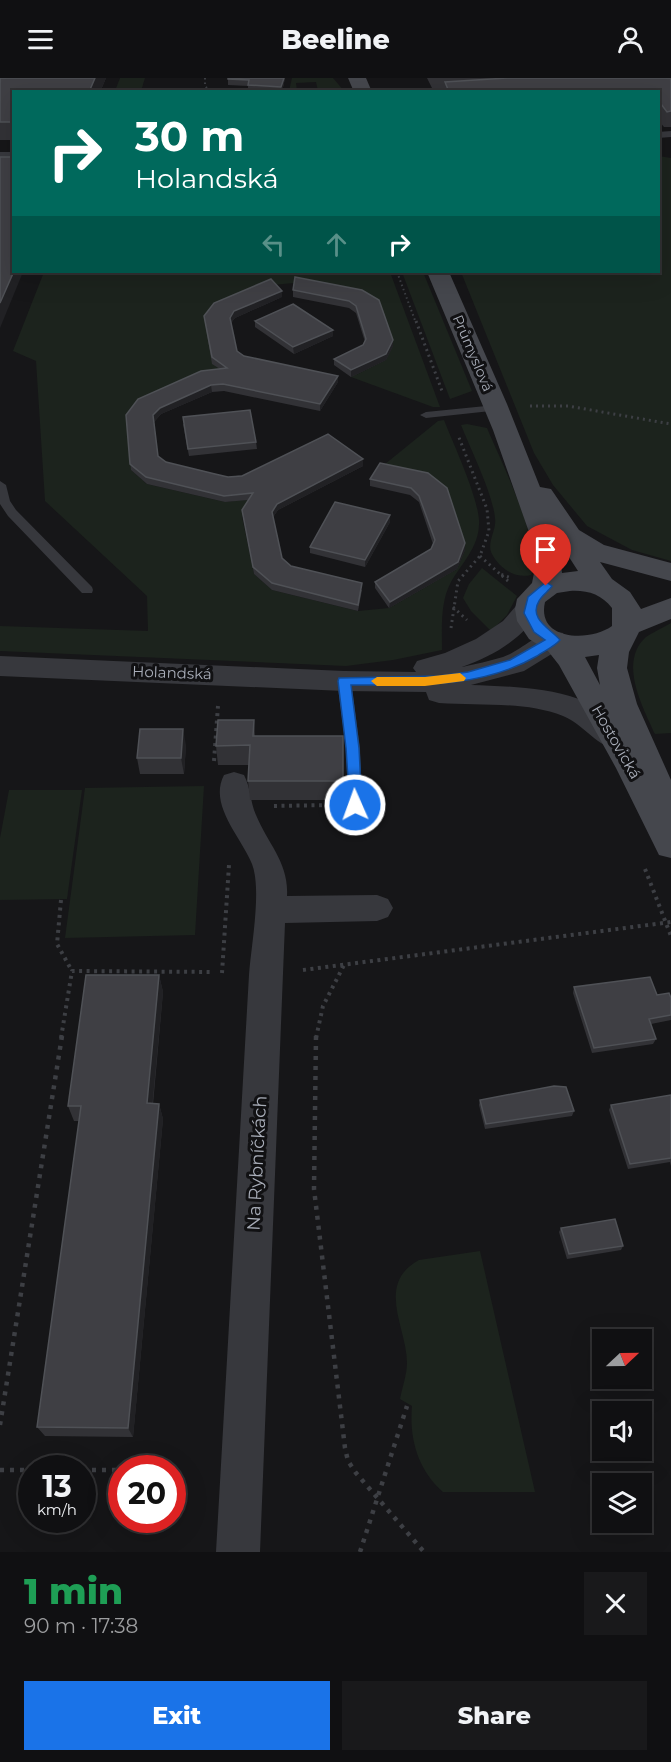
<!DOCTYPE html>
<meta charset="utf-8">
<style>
body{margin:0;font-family:Montserrat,sans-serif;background:#19191b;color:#f1f3f6;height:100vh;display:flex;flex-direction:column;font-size:22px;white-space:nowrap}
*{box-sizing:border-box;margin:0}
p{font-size:20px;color:#9c9d9f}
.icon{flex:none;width:33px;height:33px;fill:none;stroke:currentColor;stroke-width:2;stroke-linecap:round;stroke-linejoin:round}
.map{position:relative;height:1474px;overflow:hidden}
.drawer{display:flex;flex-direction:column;background:#101012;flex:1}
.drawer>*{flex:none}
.guide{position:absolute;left:12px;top:12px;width:648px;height:183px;border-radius:0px;box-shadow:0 6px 24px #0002,0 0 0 2px #303032;background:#00695c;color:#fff;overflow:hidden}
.needle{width:39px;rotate:68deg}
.buttons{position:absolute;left:592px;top:1251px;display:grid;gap:12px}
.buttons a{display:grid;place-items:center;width:60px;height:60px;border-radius:0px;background:#101012;box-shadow:0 6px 24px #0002,0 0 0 2px #303032;font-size:30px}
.speed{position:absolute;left:18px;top:1377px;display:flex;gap:12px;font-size:30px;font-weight:700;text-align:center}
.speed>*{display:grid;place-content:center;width:78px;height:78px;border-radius:50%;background:#101012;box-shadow:0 6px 24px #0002,0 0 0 2px #303032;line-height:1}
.speed small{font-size:15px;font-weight:400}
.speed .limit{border:9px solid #d22;background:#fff;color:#111}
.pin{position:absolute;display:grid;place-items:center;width:51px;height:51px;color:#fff;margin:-62px -26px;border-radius:50% 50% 50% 0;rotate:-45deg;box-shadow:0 0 6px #0007}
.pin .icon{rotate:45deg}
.me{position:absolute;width:66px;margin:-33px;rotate:358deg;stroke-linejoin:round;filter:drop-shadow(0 0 4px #0008)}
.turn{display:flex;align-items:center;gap:21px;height:126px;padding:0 24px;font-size:27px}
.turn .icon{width:78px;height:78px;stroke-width:2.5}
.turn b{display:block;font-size:42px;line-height:51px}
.lanes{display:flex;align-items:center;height:57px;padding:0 24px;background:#0003;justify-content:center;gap:30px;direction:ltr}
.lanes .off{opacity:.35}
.round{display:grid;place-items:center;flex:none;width:63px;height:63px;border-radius:0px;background:#19191b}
.overview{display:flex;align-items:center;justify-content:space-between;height:102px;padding:0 24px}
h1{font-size:36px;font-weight:800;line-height:45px;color:#1e9e55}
.button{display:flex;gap:12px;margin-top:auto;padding:12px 24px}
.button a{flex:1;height:69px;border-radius:0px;background:#1a73e8;color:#fff;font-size:24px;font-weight:800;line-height:69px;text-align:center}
.button a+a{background:#19191b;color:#f1f3f6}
header{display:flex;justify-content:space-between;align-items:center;height:78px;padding:0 24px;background:#101012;font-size:27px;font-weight:800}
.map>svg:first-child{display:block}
.green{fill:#1c231d}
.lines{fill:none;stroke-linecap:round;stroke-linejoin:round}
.path-far3{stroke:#3d3f44;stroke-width:2;stroke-dasharray:1.5 3;stroke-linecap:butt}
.path-far2{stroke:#3d3f44;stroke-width:3;stroke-dasharray:2 4;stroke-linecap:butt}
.path-far1{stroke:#3d3f44;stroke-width:4;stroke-dasharray:3 4.5;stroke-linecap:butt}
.path{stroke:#3d3f44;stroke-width:4.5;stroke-dasharray:4 6;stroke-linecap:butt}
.lane{fill:#37383d;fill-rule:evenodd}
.street{fill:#37383d;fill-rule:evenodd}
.secondary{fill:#45474d;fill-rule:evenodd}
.wall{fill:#323236}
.shaded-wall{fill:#212124}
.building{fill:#3f3f44;stroke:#4f5156;stroke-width:1.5}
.route{fill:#1a73e8;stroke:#114b97;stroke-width:1.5}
.slow{fill:#f59e0b}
.labels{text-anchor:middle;stroke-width:6;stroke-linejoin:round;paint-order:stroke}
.far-street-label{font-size:14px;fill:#a8adb8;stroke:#111113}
.street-label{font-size:15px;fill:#a8adb8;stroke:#111113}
.near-street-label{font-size:18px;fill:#a8adb8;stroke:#111113}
</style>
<header><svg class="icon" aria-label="menu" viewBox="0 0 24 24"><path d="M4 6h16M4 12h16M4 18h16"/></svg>Beeline<svg class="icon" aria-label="person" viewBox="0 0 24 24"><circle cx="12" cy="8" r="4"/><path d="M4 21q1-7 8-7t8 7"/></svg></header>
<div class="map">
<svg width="671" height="1474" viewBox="0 0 671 1474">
<rect width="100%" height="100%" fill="#161618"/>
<g class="green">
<path d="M120 0H145L141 13H115Z"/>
<path d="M292 0H333L344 13H318L316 4 296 5 297 13H289Z"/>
<path d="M659 78 671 80V483L632 472 587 448 553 407 534 375 461 194H658Z"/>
<path d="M44 194H390L440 329H433L351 299 386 282 393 268 379 228 295 205 272 207 214 232 228 297 138 328 131 392 147 406 225 424 254 421 242 439 254 496 272 512 358 533 389 530 457 491 465 472 446 417 379 391 438 343 444 342C453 365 481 425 479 447 478 470 462 485 451 504 440 524 442 550 442 572L393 582 346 588 0 573V548L148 553 147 518 45 423 36 283 13 273Z"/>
<path d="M402 194H423L472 313 450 321Z"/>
<path d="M467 346 487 350C499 379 545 471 531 497 515 501 499 490 492 476 486 465 497 452 495 440 493 416 470 370 461 347Z"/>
<path d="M482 490 517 518 507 537 491 553 471 533 463 520 469 506Z"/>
<path d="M671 545V655L655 656C643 629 618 584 646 559 653 554 663 550 671 545Z"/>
<path d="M204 708 195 857 65 860 85 710Z"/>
<path d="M9 712H82L67 821 0 822V760Z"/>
<path d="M480 1173 535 1414H443C418 1392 409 1361 412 1328L400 1321C402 1310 407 1296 407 1285 407 1250 375 1206 419 1182Z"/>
</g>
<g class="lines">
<g class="path-far3">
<path d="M205 0V7L209 14"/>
<path d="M397 194 416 245"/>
</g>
<g class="path-far2">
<path d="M416 243 442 313"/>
<path d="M530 328H568L671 346"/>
<path d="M480 478 500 496"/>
<path d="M508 503 500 496 511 500"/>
<path d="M453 529 467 542"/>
<path d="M451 550 458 503 480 478 489 453 487 431 458 357"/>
</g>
<g class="path-far1">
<path d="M214 683 218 628"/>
<path d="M274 728 329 727"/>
<path d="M645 791 671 858"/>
<path d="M61 822 57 866 72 893"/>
<path d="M303 892 671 844"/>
<path d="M222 895 229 787"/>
<path d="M61 960 72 893 214 894"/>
<path d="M316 960 323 928 344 887"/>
</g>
<g class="path">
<path d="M316 958 314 1111 345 1370 348 1383 356 1395 424 1474"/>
<path d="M0 1347 62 958"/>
<path d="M0 1392H32"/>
<path d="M82 1392H122"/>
<path d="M172 1392H179"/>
<path d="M360 1474 407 1328"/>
</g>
<g class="lane">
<path d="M671 53V59L658 60V54Z"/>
<rect x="0" y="74" width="14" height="6"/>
<path d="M496 327 500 328V332L426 340 420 337 426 334Z"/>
<path d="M0 403 6 407 10 423 16 432 92 509 93 512 92 515H82L8 438 0 426Z"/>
<path d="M344 598 351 603 360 670 362 727 360 731H350L348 727 346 670 337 603Z"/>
</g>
<g class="street">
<path d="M531 518 540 521 544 527C525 559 496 577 462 589 475 586 490 583 503 579 524 572 540 549 563 555L567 562 563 569 524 593 471 607C523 609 601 609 630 662L626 670C602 677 586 647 563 638 525 623 479 628 439 625L429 622 426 614 344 613 0 598V578L344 593 416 594 413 590 417 583 445 575 476 561 503 543 522 521Z"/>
<path d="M234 694 244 697C251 710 250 724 256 737 268 766 289 785 287 818L377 817 388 821 393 830 388 839 377 843 285 845 260 1474H216L249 897C251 868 262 812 252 786 242 760 208 727 224 697Z"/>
</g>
<g class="secondary">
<path d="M348 0H366L372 14H354Z"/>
<path d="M427 194H449L507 326 540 409 551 411 579 452 604 467 671 485V503L600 484 612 501 630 514 641 531 671 520V541L639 554 629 574 627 590 637 626 671 702V780L659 777 616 690 559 587 548 573 529 561 517 543 515 531 517 521 532 505 534 495 530 457 493 352ZM558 462 578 493 562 495ZM570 513C587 512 601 516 612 530V548C590 564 536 563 545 524L557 515ZM599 577 597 590 600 607 585 579Z"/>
</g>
</g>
<g class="wall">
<path d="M0 0H106L100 14H14V62H0Z"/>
<path d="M285 0 282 14 248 13V8L228 7V1Z"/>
<path d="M427 0H671V49H664L658 42V14H440L438 10H432Z"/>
<path d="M293 212H362L393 262V268L386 282 351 299 334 287V281L363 267 365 264 356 235 349 230 293 219Z"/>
<path d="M282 219 235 240 231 245 237 273 244 278 338 298V304L320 333 224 313 212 314 161 336 154 344 158 378 166 384 228 399 363 381V388L278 432 273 439 282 480 291 488 362 512 358 533 272 512 254 496 242 432 248 422 225 424 147 406 131 392 126 337 220 291 212 286 204 238Z"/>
<path d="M255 243 333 258 294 276 255 249Z"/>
<path d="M183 346 256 364 257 371 189 378Z"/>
<path d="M428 395 465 472 457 491 389 530 375 510V504L431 471 433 466 419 424 410 417 370 408V401Z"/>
<path d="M390 437V444L365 489 310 475V469Z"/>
<path d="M254 642 255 658H343L342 722H250L248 703 249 687H218L216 668Z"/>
<path d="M186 667 184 696H140L137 680Z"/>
<path d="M159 897 163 914 153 1026H159L163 1041 133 1359 45 1358 37 1349 79 1043H74L68 1028Z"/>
<path d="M574 909 657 917 671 920V942L651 946 656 961 653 966 592 975 573 915Z"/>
<path d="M671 1017V1088L670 1084 628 1091 609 1032 611 1027Z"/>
<path d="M480 1022 574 1033 572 1038 485 1051 479 1027Z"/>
<path d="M561 1150 623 1168 621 1172 567 1181 559 1154Z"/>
</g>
<g class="shaded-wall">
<path d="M95 0H106L100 14H89Z"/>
<path d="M284 0H285L282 14 281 9Z"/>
<path d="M14 194H23L0 250V225Z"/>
<path d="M282 213V219L235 240 230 246V240L234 233Z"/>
<path d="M333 252V258L294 276 293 269Z"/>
<path d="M393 262V268L386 282 351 299V292Z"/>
<path d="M338 298V304L320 333V326Z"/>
<path d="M211 307 212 314 161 336 154 344 153 337 160 330Z"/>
<path d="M363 381V388L278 432 272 441V434L277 426Z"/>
<path d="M390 437V444L365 489V482Z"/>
<path d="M465 465V472L457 491 389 530 390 524Z"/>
<path d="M183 651 186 667 184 696 181 680Z"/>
<path d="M159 897 163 914 151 1041 147 1025Z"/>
<path d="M159 1026 163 1041 133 1359 128 1350Z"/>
</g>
<g class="building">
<path d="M0 0H95L89 14H14V44H0Z"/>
<path d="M228 0H284L281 9 248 7 249 2 228 1Z"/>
<path d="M507 0H671V33L667 34 658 22V14H449L445 4Z"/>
<path d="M0 79H14V193L0 225Z"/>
<path d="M295 199 362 212 379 222 393 262 386 276 351 292 334 281 363 267 366 261 356 228 349 223 293 212Z"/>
<path d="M271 201 282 213 234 233 230 240 237 273 244 278 338 298 320 326 223 306 211 307 160 330 153 337 158 378 166 384 215 396 228 399 242 398 328 356 363 381 277 426 272 434 282 480 291 488 362 505 358 527 272 505 253 489 242 432 253 415 224 418 146 399 130 386 126 337 138 321 201 293 227 290 212 279 204 238 214 225Z"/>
<path d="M293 226 333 252 293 269 255 243Z"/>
<path d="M250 332 256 364 188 371 183 339Z"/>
<path d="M380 385 428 395 447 410 465 465 458 484 390 524 375 504 431 471 435 462 419 418 411 410 370 401Z"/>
<path d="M335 424 390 437 365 482 310 469Z"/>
<path d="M218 642H254L253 658H343V703H248L250 667 216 668Z"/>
<path d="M140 651H183L181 680H137Z"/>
<path d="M86 897H159L147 1025 159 1026 128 1350 37 1349 81 1028H68Z"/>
<path d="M650 899 657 917 669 915 671 920V937L649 941 656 961 594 970 574 909Z"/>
<path d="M554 1008 566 1009 574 1033 486 1046 480 1022Z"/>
<path d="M671 1017V1080L630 1086 611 1027Z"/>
<path d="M615 1141 623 1168 569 1176 561 1150Z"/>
</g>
<path class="route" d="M546 504 552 508C549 513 542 517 539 523 528 541 551 551 560 562 554 569 544 573 537 578 480 611 414 607 351 607L359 670 362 727 360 731H350L346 670 338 603 339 600 439 598 468 594 510 582 545 562 534 554 524 535 528 519Z"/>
<path class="slow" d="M460 595 466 600 464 603 425 608H377L371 603 377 599H425Z"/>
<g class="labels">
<g class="far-street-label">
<text transform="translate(473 275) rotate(67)" y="5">Průmyslová</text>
</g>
<g class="street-label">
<text transform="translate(172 595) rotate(2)" y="5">Holandská</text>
<text transform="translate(616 664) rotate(60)" y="5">Hostovická</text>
</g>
<g class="near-street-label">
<text transform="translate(257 1085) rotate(-87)" y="6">Na Rybníčkách</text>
</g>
</g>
</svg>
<div class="buttons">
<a><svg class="needle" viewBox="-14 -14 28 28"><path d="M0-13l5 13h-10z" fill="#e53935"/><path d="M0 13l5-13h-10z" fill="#9c9d9f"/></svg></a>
<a><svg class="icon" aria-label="sound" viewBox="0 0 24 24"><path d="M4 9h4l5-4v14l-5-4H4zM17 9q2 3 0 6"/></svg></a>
<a><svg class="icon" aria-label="layers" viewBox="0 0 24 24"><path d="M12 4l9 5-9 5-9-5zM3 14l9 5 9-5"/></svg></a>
</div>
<div class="speed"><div>13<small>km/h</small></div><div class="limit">20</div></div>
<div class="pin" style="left:546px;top:508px;background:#d93025"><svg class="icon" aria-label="arrive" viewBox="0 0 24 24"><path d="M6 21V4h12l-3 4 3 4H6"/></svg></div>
<svg class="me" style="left:355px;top:727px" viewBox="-20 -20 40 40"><circle r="17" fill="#1a73e8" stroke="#fff" stroke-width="3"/><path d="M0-11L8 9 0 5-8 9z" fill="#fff"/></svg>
<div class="guide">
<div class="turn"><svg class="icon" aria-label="right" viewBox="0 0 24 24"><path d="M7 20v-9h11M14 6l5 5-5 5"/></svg><div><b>30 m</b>Holandská</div></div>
<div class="lanes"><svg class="icon off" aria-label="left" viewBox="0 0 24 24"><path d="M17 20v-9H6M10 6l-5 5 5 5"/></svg><svg class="icon off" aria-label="ahead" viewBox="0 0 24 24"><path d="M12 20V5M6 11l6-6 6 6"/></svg><svg class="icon" aria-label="right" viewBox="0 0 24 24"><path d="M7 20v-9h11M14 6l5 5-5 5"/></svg></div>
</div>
</div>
<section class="drawer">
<div class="overview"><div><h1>1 min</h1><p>90 m · 17:38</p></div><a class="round"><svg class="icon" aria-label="close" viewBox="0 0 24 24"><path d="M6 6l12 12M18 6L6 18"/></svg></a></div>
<div class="button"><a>Exit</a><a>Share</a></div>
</section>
